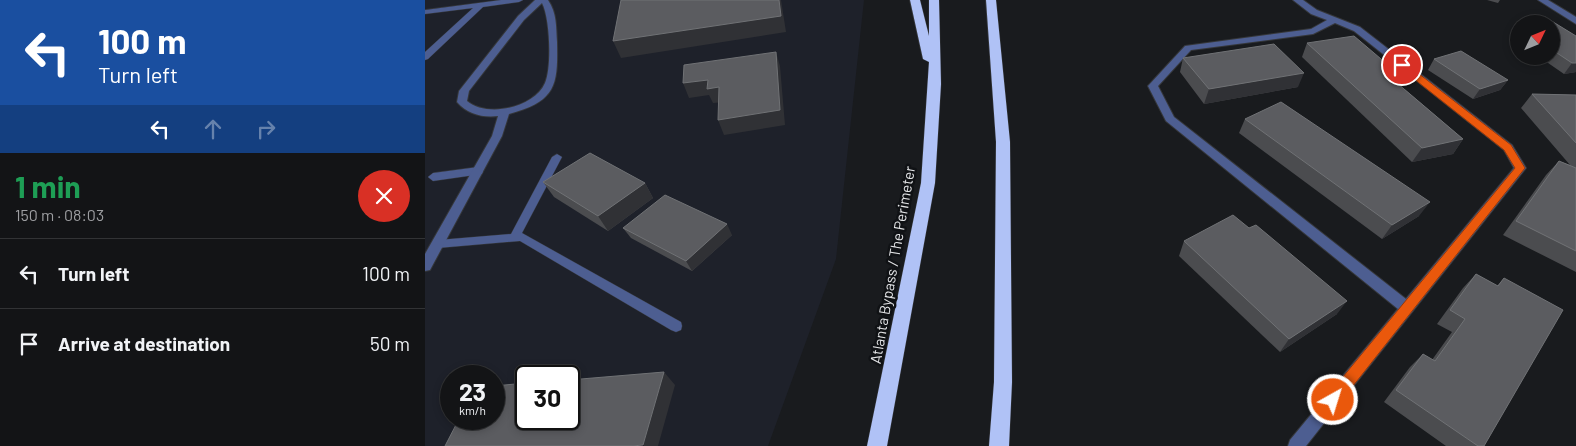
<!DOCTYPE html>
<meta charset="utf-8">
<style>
body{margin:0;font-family:Barlow,sans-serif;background:#1c1d1f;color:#f1f3f6;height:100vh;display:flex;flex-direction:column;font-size:19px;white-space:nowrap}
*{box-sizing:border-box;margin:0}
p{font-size:16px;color:#9d9ea1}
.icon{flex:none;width:28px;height:28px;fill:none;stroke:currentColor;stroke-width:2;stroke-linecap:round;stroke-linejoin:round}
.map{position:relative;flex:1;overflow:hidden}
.sheet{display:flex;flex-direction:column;background:#131416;width:425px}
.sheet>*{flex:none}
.hud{background:#1a4fa0;color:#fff;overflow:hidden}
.needle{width:32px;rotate:47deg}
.controls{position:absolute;left:1085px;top:15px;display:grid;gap:10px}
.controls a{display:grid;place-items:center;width:50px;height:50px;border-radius:50%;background:#131416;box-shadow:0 2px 8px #0003,0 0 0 1px #323335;font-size:25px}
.speed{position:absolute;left:15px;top:365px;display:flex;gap:10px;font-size:25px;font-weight:700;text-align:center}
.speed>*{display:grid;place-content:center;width:65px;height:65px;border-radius:50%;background:#131416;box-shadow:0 2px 8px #0003,0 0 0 1px #323335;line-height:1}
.speed small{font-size:12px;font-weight:400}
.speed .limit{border:2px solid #111;border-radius:8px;background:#fff;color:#111}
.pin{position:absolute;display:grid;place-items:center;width:42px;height:42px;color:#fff;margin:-21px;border:2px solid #fff;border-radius:50%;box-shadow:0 1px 5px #0007}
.me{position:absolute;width:55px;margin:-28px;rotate:39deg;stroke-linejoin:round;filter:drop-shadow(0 0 4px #0008)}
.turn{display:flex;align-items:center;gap:18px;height:105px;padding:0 15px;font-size:22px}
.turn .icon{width:65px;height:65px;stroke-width:2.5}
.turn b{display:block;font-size:35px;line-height:42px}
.lanes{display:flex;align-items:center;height:48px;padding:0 15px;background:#0003;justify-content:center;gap:25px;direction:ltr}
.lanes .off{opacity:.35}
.round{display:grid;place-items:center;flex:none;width:52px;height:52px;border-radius:26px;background:#1c1d1f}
.overview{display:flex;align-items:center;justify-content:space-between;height:85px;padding:0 15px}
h1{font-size:30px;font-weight:700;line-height:38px;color:#1e9e55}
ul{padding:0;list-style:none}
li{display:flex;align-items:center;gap:15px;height:70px;padding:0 15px;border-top:1px solid #323335}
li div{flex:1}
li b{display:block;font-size:19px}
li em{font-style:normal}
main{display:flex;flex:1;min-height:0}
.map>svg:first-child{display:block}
.built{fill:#1e212a;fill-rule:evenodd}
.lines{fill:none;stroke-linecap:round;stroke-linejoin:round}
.lane-casing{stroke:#35373a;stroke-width:1}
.street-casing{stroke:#35373a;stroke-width:2}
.highway-casing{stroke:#35373a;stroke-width:1}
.lane{fill:#4d5e91;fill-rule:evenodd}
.street{fill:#4d5e91;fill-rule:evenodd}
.highway{fill:#b0c2f6;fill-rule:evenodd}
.wall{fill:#4b4c4f}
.shaded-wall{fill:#303135}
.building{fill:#5b5c60;stroke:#707275}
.route{fill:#ea580c;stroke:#983908}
.labels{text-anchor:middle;stroke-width:5;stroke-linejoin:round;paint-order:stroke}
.street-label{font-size:15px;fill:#e4e5e7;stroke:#101215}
</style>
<main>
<section class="sheet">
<div class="hud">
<div class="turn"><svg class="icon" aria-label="left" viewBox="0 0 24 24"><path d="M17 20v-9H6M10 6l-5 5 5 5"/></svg><div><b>100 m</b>Turn left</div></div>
<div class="lanes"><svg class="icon" aria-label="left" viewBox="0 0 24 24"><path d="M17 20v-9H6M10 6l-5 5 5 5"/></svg><svg class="icon off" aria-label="ahead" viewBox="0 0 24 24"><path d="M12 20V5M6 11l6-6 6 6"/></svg><svg class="icon off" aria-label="right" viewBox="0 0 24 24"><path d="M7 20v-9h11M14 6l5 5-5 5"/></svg></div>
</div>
<div class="overview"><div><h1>1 min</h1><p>150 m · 08:03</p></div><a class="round" style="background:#d93025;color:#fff"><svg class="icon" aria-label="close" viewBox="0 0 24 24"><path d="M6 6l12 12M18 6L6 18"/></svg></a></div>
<ul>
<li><svg class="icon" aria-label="left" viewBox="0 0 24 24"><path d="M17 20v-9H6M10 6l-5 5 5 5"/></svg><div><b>Turn left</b></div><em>100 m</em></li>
<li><svg class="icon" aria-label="arrive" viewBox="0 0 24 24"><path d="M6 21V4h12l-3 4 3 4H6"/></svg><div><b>Arrive at destination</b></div><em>50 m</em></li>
</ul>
</section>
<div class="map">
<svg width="1151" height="446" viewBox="0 0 1151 446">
<rect width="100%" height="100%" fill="#191b1e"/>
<path class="built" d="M0 0H439L411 259 343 446H0ZM26 376H69V419H26ZM101 376H144V419H101Z"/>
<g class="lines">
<defs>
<g id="lane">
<path d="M76 0H98L94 2 58 7 3 59 0 60V52L48 8 0 14V10Z"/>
<path d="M132 154 137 157 97 233 256 322 257 326 256 330 251 332 246 330 95 241 13 248 9 247 7 244 9 241 13 240 86 234 127 157Z"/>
<path d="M53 167 57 168 58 171 57 174 8 181 3 177 8 173Z"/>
</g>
<g id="street">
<path d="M110 0H123C132 13 131 27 132 42 133 86 131 101 84 114L77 136 5 270 0 271V254L67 136 73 116C58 118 42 114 32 102L34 91 93 16ZM117 3C125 18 127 67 120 83 109 108 62 118 42 101L44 91 99 20Z"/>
<path d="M868 0H878L892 10 935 27 1087 145 1101 168 881 446H863L865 440 973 309 741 121 723 86 760 46 886 29 902 20 886 14ZM910 23 929 31 1079 150 1089 168 981 299 749 117 733 86 766 50 888 34Z"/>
<path d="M1113 0H1123L1151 17V24Z"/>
</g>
<g id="highway">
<path d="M485 0H495L504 36V0H514L516 84 510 183 462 446H442L496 183 504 62 498 59Z"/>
<path d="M561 0H571L585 142 587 382 584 446H564L569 382 571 142Z"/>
</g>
</defs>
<use href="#lane" class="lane-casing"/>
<use href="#street" class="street-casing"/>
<use href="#highway" class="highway-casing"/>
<use href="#lane" class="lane"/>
<use href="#street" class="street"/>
<use href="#highway" class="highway"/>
</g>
<g class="wall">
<path d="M1062 0H1075L1073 3Z"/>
<path d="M1120 17 1151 36V72L1139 74 1113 56H1126V24H1098L1100 20Z"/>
<path d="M882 43 965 77 1038 139 1028 154 987 162 877 57Z"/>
<path d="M758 58 873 87 779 104 755 72Z"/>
<path d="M1009 59 1083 80 1075 90 1048 99 1003 70Z"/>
<path d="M1107 94 1151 95V272L1078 235 1121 175 1134 161 1145 165 1096 108Z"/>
<path d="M820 119 994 216 957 239 814 133Z"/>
<path d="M118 182 220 183 228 198 183 231 129 197Z"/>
<path d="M198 228 307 235 267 271 206 238Z"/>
<path d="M759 241 912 314 855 352 754 256Z"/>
<path d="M1051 274 1072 286 1079 278 1053 446H1021L959 402 985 367 998 354 1007 360 1027 332 1012 324 1038 288Z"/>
</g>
<g class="shaded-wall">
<path d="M354 0H356L361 32 196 58 188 41Z"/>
<path d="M351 52 355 66 360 125 299 135 293 120Z"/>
<path d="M1147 63H1151V72L1139 74Z"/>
<path d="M969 70 961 84 959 72Z"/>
<path d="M879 73 873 87 779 104 784 89Z"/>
<path d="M283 80 294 87 300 102 288 103 284 95 264 98 258 83Z"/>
<path d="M1083 80 1075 90 1048 99 1055 89Z"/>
<path d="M1038 139 1028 154 987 162 997 148Z"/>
<path d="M220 183 228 198 183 231 173 216Z"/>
<path d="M1005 202 994 216 957 239 967 225Z"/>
<path d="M302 224 307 235 267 271 261 261Z"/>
<path d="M922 301 912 314 855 352 864 339Z"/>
<path d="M239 372 250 385 233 446H219L218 445Z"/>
</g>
<g class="building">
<path d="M196 0H354L356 16 188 41Z"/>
<path d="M1120 17 1151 36V63H1147L1126 49V45L1136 43 1126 37V24H1105L1100 20Z"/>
<path d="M929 36 969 70 959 72 1038 139 997 148 882 43Z"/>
<path d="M849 44 879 73 784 89 758 58Z"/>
<path d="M1036 51 1083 80 1055 89 1009 59Z"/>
<path d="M351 52 355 110 293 120 294 87 282 89 283 80 258 83 259 65Z"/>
<path d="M1107 94 1151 95V143Z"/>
<path d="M856 102 1005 202 967 225 820 119Z"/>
<path d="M165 153 220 183 173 216 118 182Z"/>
<path d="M1134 161 1151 168V251L1091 221Z"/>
<path d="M240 195 302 224 261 261 198 228Z"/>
<path d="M808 215 824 228 831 225 922 301 864 339 759 241Z"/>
<path d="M1051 274 1073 286 1079 278 1138 310 1059 446H1053L971 390 998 354 1010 361 1040 319 1025 310Z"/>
<path d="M239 372 218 445 207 446H20L34 419H69V386L101 383V419H144V380Z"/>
</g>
<path class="route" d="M974 63H980L1086 145 1100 168 913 405 908 407 903 405 901 400 903 395 1090 168 1079 150 974 67Z"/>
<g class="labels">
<g class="street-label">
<text transform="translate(468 265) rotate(-80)" y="5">Atlanta Bypass / The Perimeter</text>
</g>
</g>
</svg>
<div class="controls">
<a><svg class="needle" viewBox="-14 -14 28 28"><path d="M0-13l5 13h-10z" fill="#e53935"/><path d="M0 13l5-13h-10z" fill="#9d9ea1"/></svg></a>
</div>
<div class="speed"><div>23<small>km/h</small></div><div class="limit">30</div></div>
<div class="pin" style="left:977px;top:65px;background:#d93025"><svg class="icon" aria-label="arrive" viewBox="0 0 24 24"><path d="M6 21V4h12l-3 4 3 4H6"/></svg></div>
<svg class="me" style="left:908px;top:400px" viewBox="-20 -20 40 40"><circle r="17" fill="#ea580c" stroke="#fff" stroke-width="3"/><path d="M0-11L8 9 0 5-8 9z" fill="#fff"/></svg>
</div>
</main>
